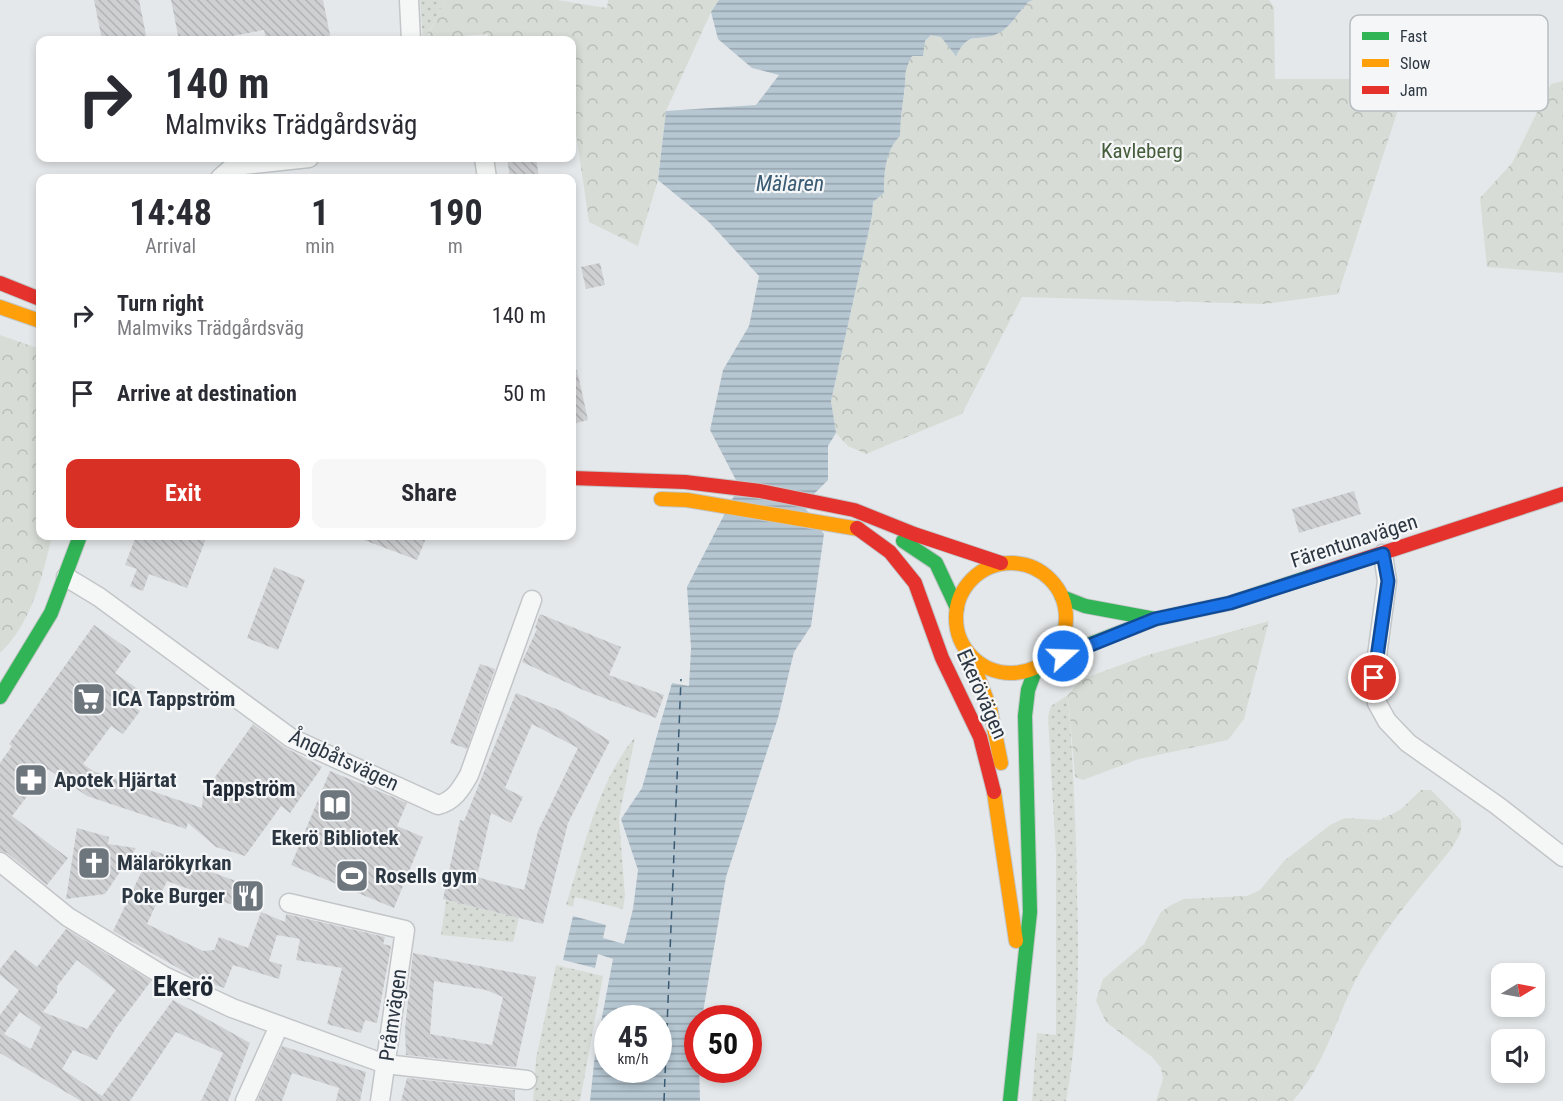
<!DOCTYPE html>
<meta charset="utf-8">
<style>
body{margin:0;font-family:"Roboto Condensed",sans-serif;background:#f7f7f7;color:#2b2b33;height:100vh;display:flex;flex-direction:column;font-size:22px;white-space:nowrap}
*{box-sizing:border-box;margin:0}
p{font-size:20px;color:#7c7c81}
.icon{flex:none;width:33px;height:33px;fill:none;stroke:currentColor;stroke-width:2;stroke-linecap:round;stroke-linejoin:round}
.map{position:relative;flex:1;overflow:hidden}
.drawer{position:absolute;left:36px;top:174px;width:540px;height:366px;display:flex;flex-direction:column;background:#fff;border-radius:12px;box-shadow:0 3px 9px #0003}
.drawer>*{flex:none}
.hud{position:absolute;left:36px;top:36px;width:540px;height:126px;border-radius:12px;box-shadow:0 3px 9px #0003;background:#fff;color:#2b2b33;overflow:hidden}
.needle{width:39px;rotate:80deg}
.buttons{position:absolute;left:1491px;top:963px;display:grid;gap:12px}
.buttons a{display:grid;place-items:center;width:54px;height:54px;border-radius:12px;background:#fff;box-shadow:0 3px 9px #0003;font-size:30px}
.speed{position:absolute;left:594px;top:1005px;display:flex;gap:12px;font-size:30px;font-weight:700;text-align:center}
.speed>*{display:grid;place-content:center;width:78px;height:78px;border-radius:50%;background:#fff;box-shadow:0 3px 9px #0003;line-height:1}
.speed small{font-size:15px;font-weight:400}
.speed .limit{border:9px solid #d22;background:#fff;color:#111}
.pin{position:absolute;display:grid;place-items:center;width:51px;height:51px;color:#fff;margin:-26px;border:3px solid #fff;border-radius:50%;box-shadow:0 2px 6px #0007}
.me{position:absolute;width:66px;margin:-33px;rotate:70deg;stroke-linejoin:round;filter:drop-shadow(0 0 4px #0008)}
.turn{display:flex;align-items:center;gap:21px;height:126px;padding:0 30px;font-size:27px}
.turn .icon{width:78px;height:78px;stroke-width:2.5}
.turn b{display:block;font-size:42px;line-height:51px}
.eta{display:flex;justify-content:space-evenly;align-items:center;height:102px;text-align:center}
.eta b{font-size:36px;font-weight:700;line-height:42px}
.action{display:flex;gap:12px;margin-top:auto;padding:12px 30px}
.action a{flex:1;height:69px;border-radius:12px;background:#d93025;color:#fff;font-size:24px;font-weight:700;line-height:69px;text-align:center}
.action a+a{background:#f7f7f7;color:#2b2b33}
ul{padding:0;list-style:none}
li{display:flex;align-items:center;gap:18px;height:78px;padding:0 30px}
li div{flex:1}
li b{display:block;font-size:22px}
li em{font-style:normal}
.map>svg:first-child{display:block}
.grass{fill:url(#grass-dots)}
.forest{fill:url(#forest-crowns)}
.water{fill:url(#water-rules);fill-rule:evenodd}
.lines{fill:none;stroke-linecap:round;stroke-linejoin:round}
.ferry{stroke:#3a5b73;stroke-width:1.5;stroke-dasharray:8 6;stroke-linecap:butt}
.building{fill:url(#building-back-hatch);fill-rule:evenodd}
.street-casing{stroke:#c3c6c8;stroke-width:21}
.fast-casing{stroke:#c3c6c8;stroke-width:16}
.slow-casing{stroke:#c3c6c8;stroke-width:16}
.jam-casing{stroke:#c3c6c8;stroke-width:16}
.street{stroke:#f5f6f6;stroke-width:18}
.fast{stroke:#30b455;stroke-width:14}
.slow{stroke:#ff9f0a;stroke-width:14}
.jam{stroke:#e5322d;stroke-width:14}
.route-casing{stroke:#114b97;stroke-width:15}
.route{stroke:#1a73e8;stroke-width:10}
.labels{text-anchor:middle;stroke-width:4.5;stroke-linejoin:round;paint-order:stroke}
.park-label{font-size:21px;fill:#465d3b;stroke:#f4f6f8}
.street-label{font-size:21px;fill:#2d3742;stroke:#f4f6f8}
.poi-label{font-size:21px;font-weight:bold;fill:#2d3742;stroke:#f4f6f8;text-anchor:start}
.water-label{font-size:22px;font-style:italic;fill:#3a5b73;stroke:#f4f6f8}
.neighbourhood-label{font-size:22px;font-weight:bold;fill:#1f2833;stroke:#f4f6f8}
.district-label{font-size:27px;font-weight:bold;fill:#1f2833;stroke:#f4f6f8}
.key{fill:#f4f6f8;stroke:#b8bdc1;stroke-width:1.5}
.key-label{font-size:16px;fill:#2d3742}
</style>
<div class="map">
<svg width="1563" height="1101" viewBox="0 0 1563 1101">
<defs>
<pattern id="grass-dots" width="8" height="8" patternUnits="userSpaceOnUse" patternTransform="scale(1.5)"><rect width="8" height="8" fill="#d7ddd6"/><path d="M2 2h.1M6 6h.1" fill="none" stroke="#b9beb9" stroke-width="1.8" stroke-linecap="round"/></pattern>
<pattern id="forest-crowns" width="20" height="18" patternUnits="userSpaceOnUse" patternTransform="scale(1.5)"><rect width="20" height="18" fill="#d7ddd6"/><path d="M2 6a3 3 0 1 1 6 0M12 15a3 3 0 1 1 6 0" fill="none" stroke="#b9beb9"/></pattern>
<pattern id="water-rules" width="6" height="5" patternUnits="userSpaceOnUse" patternTransform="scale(1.5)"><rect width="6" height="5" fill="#b6c7d2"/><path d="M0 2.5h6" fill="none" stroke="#94a2ac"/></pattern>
<pattern id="building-back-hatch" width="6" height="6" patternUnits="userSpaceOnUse" patternTransform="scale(1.5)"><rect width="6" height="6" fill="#ced0d2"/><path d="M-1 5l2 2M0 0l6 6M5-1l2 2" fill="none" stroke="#b1b3b6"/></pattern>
</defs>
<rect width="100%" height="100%" fill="#e5e8ea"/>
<g class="grass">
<path d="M420 0H445L425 40H423Z"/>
<path d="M1068 695C1073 760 1076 826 1077 891 1079 962 1079 1031 1066 1101H1032L1037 1033 1056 1035V855L1048 716 1051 706Z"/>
<path d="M635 737 619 818 625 896 623 909 575 897 573 907 566 905C584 849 597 783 635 737Z"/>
<path d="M446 900 519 918 513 942 441 935Z"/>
<path d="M556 965 603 976 580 1101H533L536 1059Z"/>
</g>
<g class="forest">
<path d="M445 0H557L607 8 608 0H719L711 12 666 111 658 180 638 246 589 222 572 106V40H489L488 34 426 39Z"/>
<path d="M1033 0H1269L1274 7 1275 79H1408L1338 294 1264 304 1022 297 962 414 866 454 848 446 836 433 831 401 872 216 873 202 884 193C884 173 885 151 900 136V109L905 90 903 72 912 56 931 35 941 36 956 55C970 29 979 44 999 33 1010 27 1020 11 1028 2Z"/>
<path d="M1563 81V273L1487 267 1480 198 1512 163 1551 84Z"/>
<path d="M0 335 40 349V536H52C42 577 32 623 0 653Z"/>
<path d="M1269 621 1244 719 1228 740 1139 759 1083 780 1075 777 1068 695 1082 679 1148 655Z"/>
<path d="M1421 790H1431L1461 820V832L1452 848C1420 888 1386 926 1361 970 1336 1015 1328 1061 1293 1101H1156L1163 1079 1161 1068 1152 1057 1106 1022 1096 1001 1103 979 1144 944 1161 912 1171 905 1184 899 1247 896 1260 890 1284 861 1330 825 1345 818 1380 820 1400 810Z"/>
</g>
<path class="water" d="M719 0H1033L1028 2C1020 11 1009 28 999 33 978 44 970 28 956 56L941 37 931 35 925 41 923 56H912C902 75 907 75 904 93 902 108 900 121 900 136 885 151 884 173 884 193L873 202 872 216 831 401 836 433 828 446V480L803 505 824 534 811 626 794 652 778 718 726 877 702 1018H698L700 1101H590L595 1054 613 959 598 954 595 968 563 960 573 916 606 925 603 938 624 944 633 909 638 870 621 819 642 788 672 683 689 686 691 648 687 587 739 486 710 430 723 370 749 326 759 276 708 221 658 180 666 111 756 105 779 75 752 68 718 39 711 12ZM608 1018H658V1070H608Z"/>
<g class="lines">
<path class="ferry" d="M664 1101 681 679"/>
</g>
<g class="building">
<path d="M94 0H139L147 40H102Z"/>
<path d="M171 0H323L331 40H266L264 30 227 37 228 40H179Z"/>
<path d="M507 158H536L539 178H510Z"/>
<path d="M600 263 605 285 586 289 581 267Z"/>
<path d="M572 370H577L588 420 572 424Z"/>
<path d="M1354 491 1361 514 1299 533 1292 509Z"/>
<path d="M136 536H207L187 588 149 574 143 591 130 586 137 569 125 565Z"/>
<path d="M356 537V536H427L417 560Z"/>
<path d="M274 567 305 580 278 650 247 638Z"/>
<path d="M540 614 621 647 609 675 664 695 656 718 583 690 522 662 537 629 535 628Z"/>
<path d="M94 625 131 651 115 673 142 692 132 706 140 711 123 734 111 726 83 764 95 772 202 808 203 794 253 724 284 747 322 767 290 813 281 806 245 856 216 847 188 823 186 829 87 796 48 769 12 816 68 858 47 885 7 853 0 851V763L12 746 9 744Z"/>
<path d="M480 664 495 669 467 749 450 743Z"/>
<path d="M516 693 561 711 610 741 568 823 543 924 443 899 460 820 464 821ZM532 724 578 748 538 831 524 890 477 877 491 813 511 823 523 797 505 788Z"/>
<path d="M330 771 407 803 397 826 423 837 394 908 291 865Z"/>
<path d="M77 828 109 837 108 844 136 848 105 894 66 899Z"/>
<path d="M152 850 260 890 252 912 167 881 147 924 203 951 214 950 219 937 248 948 261 912 285 922 286 914 385 937 383 944 391 946 377 1023 365 1020 361 1033 327 1024 342 968 296 960 300 939 277 935 269 961 282 965 279 979 233 965 224 988 194 977 113 931Z"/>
<path d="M66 929 151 981 116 1028 97 1060 73 1050 62 1069 102 1096 173 1000 250 1043 228 1101H201L223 1053 176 1032 130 1101H81L0 1053V1015L19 990 0 975V969L15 950 37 967ZM77 960 116 990 87 1029 43 1012 57 993V986ZM20 1012 41 1027 31 1049 4 1034Z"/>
<path d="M413 953 536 977 516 1067 406 1055 405 1029ZM434 981 486 990 503 997 492 1045 430 1034Z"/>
<path d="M282 1046 366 1072 360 1101H336L339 1088 292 1073 282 1101H257Z"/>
<path d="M407 1078 515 1090V1101H401Z"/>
</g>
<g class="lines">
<defs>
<g id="street">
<path d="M409 0 411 40"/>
<path d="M484 158 487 178"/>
<path d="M220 178 234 166 309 158"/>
<path d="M1383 554 1387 581 1374 678 1377 703 1387 721 1408 743 1498 806 1563 857"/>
<path d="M66 577 99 597 291 738 438 805C454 801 461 789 469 775L532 600"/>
<path d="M0 862 68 917 164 976 232 1008 385 1064 527 1080"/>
<path d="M289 903 405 930 380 1101"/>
<path d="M245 1101 279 1026"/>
</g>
<g id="fast">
<path d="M903 541 936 563 957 608"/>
<path d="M1062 597 1085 606 1155 619"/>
<path d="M1046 661 1155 619 1230 603 1309 577"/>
<path d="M0 697 51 613 80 536"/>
<path d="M1010 1101 1030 912 1025 716 1028 690 1036 668"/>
</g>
<g id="slow">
<path d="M0 307 40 321"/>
<path d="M661 499 687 500 859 529"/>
<circle cx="1011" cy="618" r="55"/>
<path d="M970 656 990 708 1001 763"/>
<path d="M994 792 1016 941"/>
</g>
<g id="jam">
<path d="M0 283 40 299"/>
<path d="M572 478 685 482 760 491 854 510 914 534 1001 563"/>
<path d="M857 528 890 552 915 583 942 658 980 737 994 792"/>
<path d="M1309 577 1563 494"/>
</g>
</defs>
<use href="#street" class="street-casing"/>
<use href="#fast" class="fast-casing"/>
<use href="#slow" class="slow-casing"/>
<use href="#jam" class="jam-casing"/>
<use href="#street" class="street"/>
<use href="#fast" class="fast"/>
<use href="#slow" class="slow"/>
<use href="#jam" class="jam"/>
</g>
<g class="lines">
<defs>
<path id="route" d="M1063 656 1155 619 1230 603 1383 554 1388 581 1374 678"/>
</defs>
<use href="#route" class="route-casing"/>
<use href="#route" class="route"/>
</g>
<defs>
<symbol id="supermarket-square" viewBox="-11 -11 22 22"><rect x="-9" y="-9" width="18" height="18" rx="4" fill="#6d757d" stroke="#f4f6f8"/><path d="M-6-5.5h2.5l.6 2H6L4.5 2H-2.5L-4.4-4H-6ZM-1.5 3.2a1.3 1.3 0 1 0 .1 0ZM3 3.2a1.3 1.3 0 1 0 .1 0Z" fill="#fff"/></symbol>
<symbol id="pharmacy-square" viewBox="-11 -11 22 22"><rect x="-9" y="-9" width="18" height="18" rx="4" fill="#6d757d" stroke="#f4f6f8"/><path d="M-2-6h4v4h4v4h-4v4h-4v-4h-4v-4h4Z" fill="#fff"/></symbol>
<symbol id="library-square" viewBox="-11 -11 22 22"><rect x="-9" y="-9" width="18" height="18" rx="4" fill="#6d757d" stroke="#f4f6f8"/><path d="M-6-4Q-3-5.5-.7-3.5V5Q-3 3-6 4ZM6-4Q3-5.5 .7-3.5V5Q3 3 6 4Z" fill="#fff"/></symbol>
<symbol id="church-square" viewBox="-11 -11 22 22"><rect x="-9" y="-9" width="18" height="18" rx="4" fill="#6d757d" stroke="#f4f6f8"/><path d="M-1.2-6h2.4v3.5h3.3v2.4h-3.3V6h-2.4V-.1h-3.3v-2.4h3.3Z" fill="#fff"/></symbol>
<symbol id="stadium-square" viewBox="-11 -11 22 22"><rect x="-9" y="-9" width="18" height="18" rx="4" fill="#6d757d" stroke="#f4f6f8"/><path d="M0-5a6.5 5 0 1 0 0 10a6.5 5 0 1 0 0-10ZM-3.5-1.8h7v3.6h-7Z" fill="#fff"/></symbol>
<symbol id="restaurant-square" viewBox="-11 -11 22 22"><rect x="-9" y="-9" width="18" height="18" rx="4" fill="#6d757d" stroke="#f4f6f8"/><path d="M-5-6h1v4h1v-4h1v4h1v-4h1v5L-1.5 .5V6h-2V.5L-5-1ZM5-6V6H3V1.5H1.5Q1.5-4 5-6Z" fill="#fff"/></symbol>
</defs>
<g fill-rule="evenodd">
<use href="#supermarket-square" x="70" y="680" width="38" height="38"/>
<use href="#pharmacy-square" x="12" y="761" width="38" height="38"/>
<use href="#library-square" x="316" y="786" width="38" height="38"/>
<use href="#church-square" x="75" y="844" width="38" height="38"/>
<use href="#stadium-square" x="333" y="857" width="38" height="38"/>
<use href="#restaurant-square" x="229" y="877" width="38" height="38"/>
</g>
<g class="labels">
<g class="park-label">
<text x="1142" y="158">Kavleberg</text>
</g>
<g class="street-label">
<text transform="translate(1354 541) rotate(-18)" y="7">Färentunavägen</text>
<text transform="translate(982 694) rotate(66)" y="7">Ekerövägen</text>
<text transform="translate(344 760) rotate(25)" y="7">Ångbåtsvägen</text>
<text transform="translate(393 1015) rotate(-82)" y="7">Pråmvägen</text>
</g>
<g class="poi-label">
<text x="112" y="706">ICA Tappström</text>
<text x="54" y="787">Apotek Hjärtat</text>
<text x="335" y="845" text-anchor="middle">Ekerö Bibliotek</text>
<text x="117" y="870">Mälarökyrkan</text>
<text x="375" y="883">Rosells gym</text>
<text x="225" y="903" text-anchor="end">Poke Burger</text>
</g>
<g class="water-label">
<text x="790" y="191">Mälaren</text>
</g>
<g class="neighbourhood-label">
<text x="249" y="796">Tappström</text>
</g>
<g class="district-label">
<text x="183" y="996">Ekerö</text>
</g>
</g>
<rect x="1350" y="15" width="198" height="96" rx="9" class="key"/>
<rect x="1362" y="32" width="27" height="8" fill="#30b455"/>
<rect x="1362" y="59" width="27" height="8" fill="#ff9f0a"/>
<rect x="1362" y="86" width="27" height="8" fill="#e5322d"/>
<g class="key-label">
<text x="1400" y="42">Fast</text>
<text x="1400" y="69">Slow</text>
<text x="1400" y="96">Jam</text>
</g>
</svg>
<div class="buttons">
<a><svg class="needle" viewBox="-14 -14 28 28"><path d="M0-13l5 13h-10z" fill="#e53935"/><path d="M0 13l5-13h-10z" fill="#7c7c81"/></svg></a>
<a><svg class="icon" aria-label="sound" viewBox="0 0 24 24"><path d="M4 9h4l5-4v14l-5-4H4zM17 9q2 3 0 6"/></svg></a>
</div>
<div class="speed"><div>45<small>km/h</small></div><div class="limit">50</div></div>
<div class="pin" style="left:1374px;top:678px;background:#d93025"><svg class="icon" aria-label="arrive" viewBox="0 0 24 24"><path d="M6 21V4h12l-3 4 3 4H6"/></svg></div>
<svg class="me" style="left:1063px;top:656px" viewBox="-20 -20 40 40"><circle r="17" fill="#1a73e8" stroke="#fff" stroke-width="3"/><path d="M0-11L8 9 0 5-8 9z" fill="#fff"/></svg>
<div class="hud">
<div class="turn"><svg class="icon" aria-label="right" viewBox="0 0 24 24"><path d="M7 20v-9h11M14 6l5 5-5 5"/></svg><div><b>140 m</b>Malmviks Trädgårdsväg</div></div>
</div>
<section class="drawer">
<div class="eta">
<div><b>14:48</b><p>Arrival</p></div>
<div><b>1</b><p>min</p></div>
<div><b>190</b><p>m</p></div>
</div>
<ul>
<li><svg class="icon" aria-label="right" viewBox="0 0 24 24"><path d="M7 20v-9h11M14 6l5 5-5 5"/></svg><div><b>Turn right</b><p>Malmviks Trädgårdsväg</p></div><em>140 m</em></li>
<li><svg class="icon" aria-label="arrive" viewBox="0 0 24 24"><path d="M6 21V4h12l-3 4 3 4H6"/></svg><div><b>Arrive at destination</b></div><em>50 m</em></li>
</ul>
<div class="action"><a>Exit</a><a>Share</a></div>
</section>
</div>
